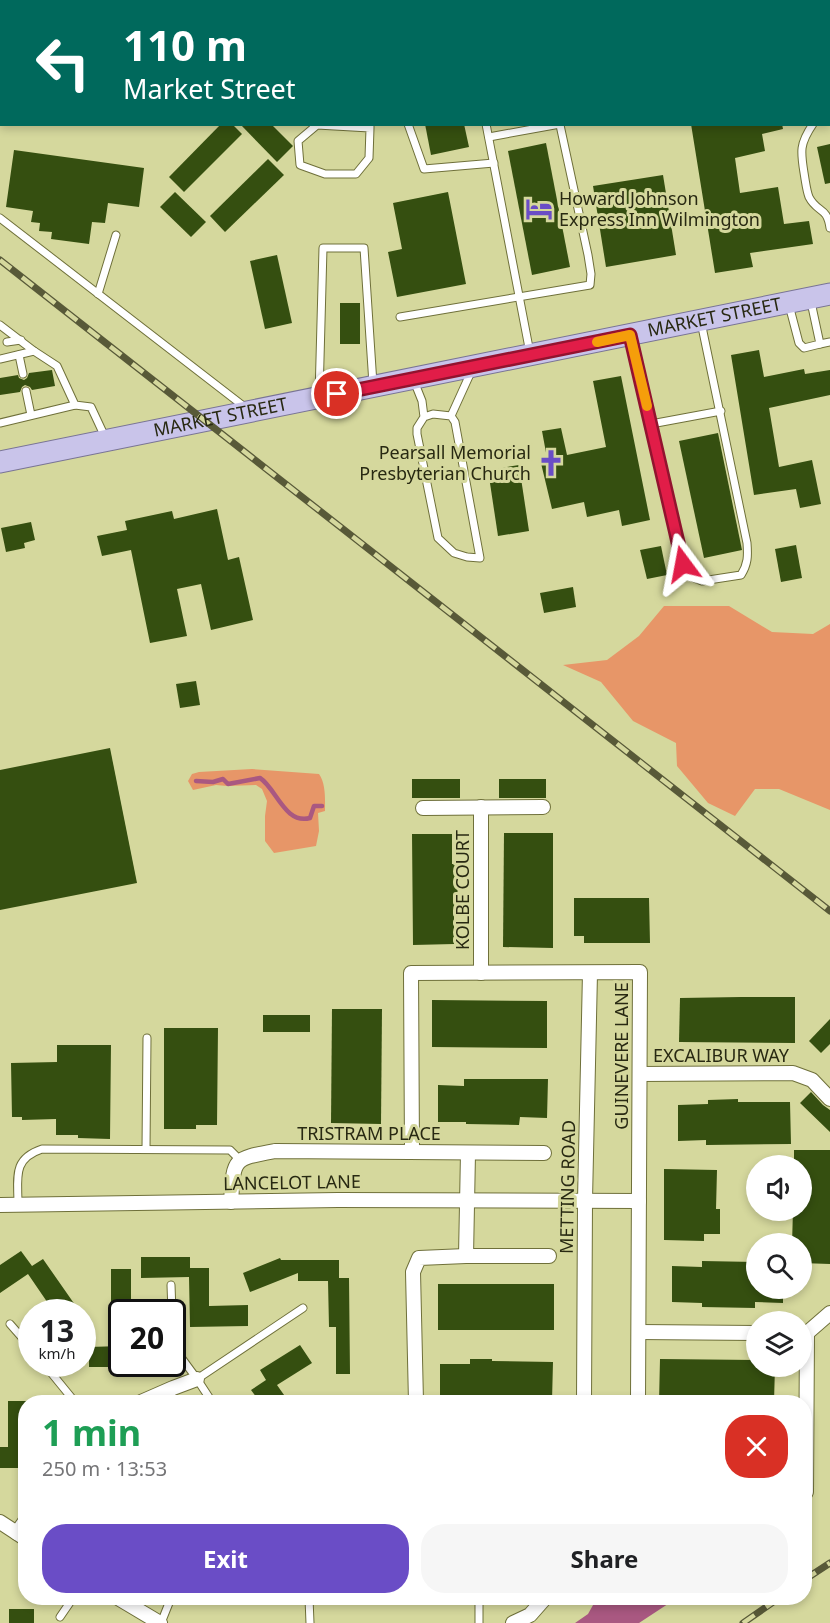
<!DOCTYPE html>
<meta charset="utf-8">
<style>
body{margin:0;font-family:"Noto Sans",sans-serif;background:#f6f6f6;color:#202124;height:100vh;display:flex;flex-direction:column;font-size:22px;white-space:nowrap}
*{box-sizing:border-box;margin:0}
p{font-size:20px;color:#757577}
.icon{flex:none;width:33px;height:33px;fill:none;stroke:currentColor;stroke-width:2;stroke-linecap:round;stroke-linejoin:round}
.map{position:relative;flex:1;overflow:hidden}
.side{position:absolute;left:18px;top:1395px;width:794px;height:210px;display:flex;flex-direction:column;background:#fff;border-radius:24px;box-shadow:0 3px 9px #0003}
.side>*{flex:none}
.hud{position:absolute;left:0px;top:0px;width:831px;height:126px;box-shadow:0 3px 9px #0003;background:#00695c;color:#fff;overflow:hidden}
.tools{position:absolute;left:746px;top:1155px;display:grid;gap:12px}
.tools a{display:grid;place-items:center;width:66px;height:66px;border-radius:50%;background:#fff;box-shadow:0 3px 9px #0003;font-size:30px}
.speed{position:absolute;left:18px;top:1299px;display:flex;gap:12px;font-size:30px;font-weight:700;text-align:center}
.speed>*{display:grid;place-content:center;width:78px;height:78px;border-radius:50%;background:#fff;box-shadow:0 3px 9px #0003;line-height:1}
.speed small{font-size:15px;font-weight:400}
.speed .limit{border:3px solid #111;border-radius:9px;background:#fff;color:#111}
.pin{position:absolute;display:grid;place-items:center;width:51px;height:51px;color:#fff;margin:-26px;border:3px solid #fff;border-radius:50%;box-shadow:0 2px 6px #0007}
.me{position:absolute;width:66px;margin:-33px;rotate:347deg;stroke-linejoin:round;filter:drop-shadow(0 0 4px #0008)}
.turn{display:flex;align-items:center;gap:21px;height:126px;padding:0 24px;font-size:27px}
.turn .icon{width:78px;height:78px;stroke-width:2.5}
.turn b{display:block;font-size:42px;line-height:51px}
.round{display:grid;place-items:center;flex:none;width:63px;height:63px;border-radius:24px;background:#f6f6f6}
.summary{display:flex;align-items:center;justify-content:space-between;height:102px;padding:0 24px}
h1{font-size:36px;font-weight:700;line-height:45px;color:#1e9e55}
.action{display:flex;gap:12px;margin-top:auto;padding:12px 24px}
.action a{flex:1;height:69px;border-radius:24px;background:#6a4dc6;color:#fff;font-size:24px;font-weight:700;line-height:69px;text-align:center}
.action a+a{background:#f6f6f6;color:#202124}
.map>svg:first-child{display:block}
.green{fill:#e79668}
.water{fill:#a95881}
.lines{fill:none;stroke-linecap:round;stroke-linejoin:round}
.stream{stroke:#a95881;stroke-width:4.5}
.building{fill:#354f10}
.service-casing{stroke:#6f703a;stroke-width:9}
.minor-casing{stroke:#6f703a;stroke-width:16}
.primary-casing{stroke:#797495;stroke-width:23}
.service{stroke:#fff;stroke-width:7}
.minor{stroke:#fff;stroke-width:14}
.primary{stroke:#c9c4ea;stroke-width:21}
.rail-casing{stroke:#585938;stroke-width:7}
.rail{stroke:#d5d89d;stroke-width:4.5;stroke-dasharray:14;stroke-linecap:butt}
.route-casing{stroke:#92132f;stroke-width:15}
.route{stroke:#e11d48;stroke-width:10}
.slow{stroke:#f59e0b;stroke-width:10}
.labels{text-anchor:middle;stroke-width:6;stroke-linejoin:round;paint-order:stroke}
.poi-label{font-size:18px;fill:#282912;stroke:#d5d89d;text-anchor:start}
.street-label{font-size:18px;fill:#282912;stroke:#d5d89d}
</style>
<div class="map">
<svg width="830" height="1623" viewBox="0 0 830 1623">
<rect width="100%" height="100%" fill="#d5d89d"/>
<g class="green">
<path d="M664 606H729L772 632 813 634 830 624V810L779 789H755L735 816 708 803 677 766 676 743 633 721 601 682 563 665 607 660 639 636Z"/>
<path d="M252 769 319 774C326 784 325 799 325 811L318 813 319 831 316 846 274 853 265 841V816L267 801 262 789 256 785 227 786 216 785 193 790 188 781 192 774 199 772Z"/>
</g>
<path class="water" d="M597 1598H677L639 1623H575L588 1614Z"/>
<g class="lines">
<path class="stream" d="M196 781 213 782 223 779 228 784 260 778C276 788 285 825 310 818L314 806H322"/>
</g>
<g class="building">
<path d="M221 124H232L242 134 184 192 169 177Z"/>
<path d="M240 124H271L293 146 277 162Z"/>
<path d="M425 124H464L469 147 431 155Z"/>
<path d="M691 124H782L783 129 762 134 765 151 735 158 740 193 778 187 784 224 809 221 813 244 750 253 753 267 715 273Z"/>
<path d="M546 143 570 267 532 275 508 151Z"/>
<path d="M830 144V183L825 184 817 147Z"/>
<path d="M14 150 144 168 139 207 108 203 105 223 92 222 89 244 51 239 52 232 39 231 40 223 31 222 33 211 6 207Z"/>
<path d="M268 159 284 175 225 232 210 216Z"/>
<path d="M663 175 676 255 606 267 593 186Z"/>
<path d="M175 192 206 222 191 237 160 207Z"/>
<path d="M448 192 466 284 397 297 388 252 402 249 393 203Z"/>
<path d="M277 255 292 323 265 329 250 261Z"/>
<rect x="340" y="303" width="20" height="41"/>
<path d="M759 350 764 377 804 369 805 374 830 370V395L769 408 779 467 812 460 821 504 800 508 796 489 754 495 731 355Z"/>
<path d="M52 370 55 386 32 390 30 387 25 385 22 387 20 392 0 395V378L18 375 19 378 24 380 27 378 29 373Z"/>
<path d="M621 376 650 520 622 526 619 510 587 517 584 502 552 509 540 459 547 458 542 431 561 428 567 455 606 447 593 381Z"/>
<path d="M718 433 742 550 704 558 679 441Z"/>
<path d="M519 465 529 531 498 536 488 470Z"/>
<path d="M217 509 228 560 239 557 253 620 211 630 201 584 177 589 187 636 150 643 131 550 102 556 97 536 127 530 125 521 172 511 174 519Z"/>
<path d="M31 522 35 540 24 543 25 548 6 552 1 528Z"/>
<path d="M796 545 802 578 781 582 775 549Z"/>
<path d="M661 546 667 575 647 579 640 550Z"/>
<path d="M573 587 576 607 544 613 540 593Z"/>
<path d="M196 681 200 705 180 708 176 684Z"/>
<path d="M110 748 137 883 0 910V770Z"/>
<rect x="412" y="779" width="48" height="19"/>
<rect x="499" y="779" width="47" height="19"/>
<path d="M504 833H553V948L503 947Z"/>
<path d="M412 834H452V864H457L458 915H454V944L413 945Z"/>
<path d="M574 898H649L650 943H584V936H574Z"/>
<path d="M741 997H795V1043L679 1042 680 998Z"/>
<path d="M432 1000 547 1001V1048L432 1047Z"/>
<path d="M332 1009H382L381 1124 331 1123Z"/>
<rect x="263" y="1015" width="47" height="17"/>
<path d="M830 1019V1044L821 1053 809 1041Z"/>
<path d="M164 1028H218L217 1125H196V1129H164Z"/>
<path d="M57 1045H111L110 1139 78 1138V1135H56V1119L22 1120V1117H12L11 1063 57 1062Z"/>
<path d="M464 1079H548L547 1118 520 1117 519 1125 466 1124V1122H438V1085L464 1086Z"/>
<path d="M811 1092 823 1105 830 1110V1132L800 1103Z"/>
<path d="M738 1099V1102H790L791 1144 706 1145V1140L678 1141V1105L708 1104V1100Z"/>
<path d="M794 1150H830V1264L801 1263V1244H792L793 1210H801V1166H794Z"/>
<path d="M664 1169 717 1170 716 1209H720V1234H704V1241L664 1240Z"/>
<path d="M21 1251 32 1266 43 1259 80 1312H54L28 1274 0 1293V1265Z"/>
<path d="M141 1257H190V1268H209V1306L248 1305V1326L190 1327 189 1277 141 1278Z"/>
<path d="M280 1258 281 1260H339V1278H349L350 1374H336V1327H329L328 1281H298V1273L250 1292 243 1273Z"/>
<path d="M702 1261 756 1262V1288H783V1303L755 1302V1308L702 1307V1303L672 1302V1266L702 1267Z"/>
<path d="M111 1269H131V1312H118V1308H111Z"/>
<rect x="438" y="1284" width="116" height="46"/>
<path d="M300 1345 312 1363 277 1385 289 1402H260L251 1390 266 1380 260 1370Z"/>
<path d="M122 1346V1367H89V1347Z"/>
<path d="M470 1359H492V1361L553 1362 552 1401 440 1402V1364H470Z"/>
<path d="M660 1359 756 1360V1366H775L774 1402H659Z"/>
<path d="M8 1401H26V1448H18V1468H0V1447H8Z"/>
<rect x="9" y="1609" width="25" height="14"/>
</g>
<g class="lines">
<defs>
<g id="service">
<path d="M457 0V2"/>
<path d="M768 0V2"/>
<path d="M371 2V0"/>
<path d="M830 102V101"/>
<path d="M408 124 424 169 494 163"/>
<path d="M486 124 530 353"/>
<path d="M813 124C798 146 801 153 805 179 806 185 807 192 809 197 817 213 827 206 830 228"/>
<path d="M370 128 317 125 298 141 300 165 325 174H356L369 158 370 128V124"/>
<path d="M489 137 560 124"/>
<path d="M0 218 246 408"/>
<path d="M98 294 116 235"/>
<path d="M789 305 799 343 804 348 820 344 811 302"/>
<path d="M400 317 590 285 591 274 588 255 560 125"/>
<path d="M0 325 34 351 57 366 75 405 91 407 105 437"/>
<path d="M631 337 683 564 689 576 702 581 741 575C748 564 748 556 747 543L701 322"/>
<path d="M7 342 21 340"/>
<path d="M820 344 830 342"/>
<path d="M19 355 23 374"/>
<path d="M0 359 34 351"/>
<path d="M414 381 422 401 424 417 417 428V434L438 538 454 553 467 557 480 558 455 422 451 416 433 414 424 417"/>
<path d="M26 391 31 415"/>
<path d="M319 396 323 248H364L373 384"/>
<path d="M451 416 471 372"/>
<path d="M0 423 75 405"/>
<path d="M651 424 721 411"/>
<path d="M146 1149 147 1038"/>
<path d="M18 1204C18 1178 12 1159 42 1149L230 1150 240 1160"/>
<path d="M171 1285 172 1312"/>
<path d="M10 1324 32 1349"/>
<path d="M172 1345 197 1379 212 1402"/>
<path d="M44 1364 75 1402"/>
<path d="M197 1379 303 1308"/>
<path d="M309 1598 310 1623"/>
<path d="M479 1598V1623"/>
<path d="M60 1617 73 1598"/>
<path d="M161 1623 171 1598"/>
</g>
<g id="minor">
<path d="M481 807V973"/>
<path d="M423 808 543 807"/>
<path d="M640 1074 793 1073 812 1080 830 1099"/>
<path d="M412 1151 411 973 640 972 638 1402"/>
<path d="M231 1202C234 1158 232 1159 275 1151L544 1153"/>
<path d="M0 1205 338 1200 639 1201"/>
<path d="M466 1256 468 1153"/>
<path d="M639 1332 756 1333"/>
<path d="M801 1333H807L806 1492 804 1495"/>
<path d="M807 1333 830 1313"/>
<path d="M141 1402 173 1388 197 1379"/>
<path d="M416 1402 413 1272 419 1258 466 1256H549"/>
<path d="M584 1402 585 1200 590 973"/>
<path d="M0 1522 26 1539"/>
<path d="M17 1533 26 1520"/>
<path d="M118 1598 160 1623"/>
<path d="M513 1623 530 1615 545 1598"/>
</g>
<g id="primary">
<path id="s1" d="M0 462 830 294"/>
</g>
</defs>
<use href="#service" class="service-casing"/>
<use href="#minor" class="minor-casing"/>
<use href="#primary" class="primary-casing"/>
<use href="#service" class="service"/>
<use href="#minor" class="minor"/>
<use href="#primary" class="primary"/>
<defs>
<g id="rail">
<path d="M0 260 830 911"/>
<path d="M804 1580 830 1563"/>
<path d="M743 1623 779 1598"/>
</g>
</defs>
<use href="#rail" class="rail-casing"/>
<use href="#rail" class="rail"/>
</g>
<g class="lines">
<defs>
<path id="route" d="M337 394 630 335 683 564"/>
</defs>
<use href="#route" class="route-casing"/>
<use href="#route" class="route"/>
<path class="slow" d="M597 342 630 335 647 406"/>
</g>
<defs>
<symbol id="hotel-bare" viewBox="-9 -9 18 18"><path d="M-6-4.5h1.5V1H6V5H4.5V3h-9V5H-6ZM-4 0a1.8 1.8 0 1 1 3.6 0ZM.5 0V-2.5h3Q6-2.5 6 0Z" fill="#6a4dc6" stroke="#d5d89d" stroke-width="2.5" paint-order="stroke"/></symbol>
<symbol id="church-bare" viewBox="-9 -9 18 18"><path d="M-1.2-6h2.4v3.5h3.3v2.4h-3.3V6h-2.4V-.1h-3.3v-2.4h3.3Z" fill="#6a4dc6" stroke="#d5d89d" stroke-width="2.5" paint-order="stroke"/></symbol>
</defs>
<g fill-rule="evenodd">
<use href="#hotel-bare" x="520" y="190" width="38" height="38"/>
<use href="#church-bare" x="532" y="444" width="38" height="38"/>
</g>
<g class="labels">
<g class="poi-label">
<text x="559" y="205">Howard Johnson<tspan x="559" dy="21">Express Inn Wilmington</tspan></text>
<text x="531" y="459" text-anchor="end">Pearsall Memorial<tspan x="531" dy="21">Presbyterian Church</tspan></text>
</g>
<g class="street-label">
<text dy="6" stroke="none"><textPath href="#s1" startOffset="729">MARKET STREET</textPath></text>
<text dy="6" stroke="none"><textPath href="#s1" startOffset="225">MARKET STREET</textPath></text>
<text transform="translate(463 890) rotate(-90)" y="6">KOLBE COURT</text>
<text transform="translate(622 1056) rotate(-90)" y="6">GUINEVERE LANE</text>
<text x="721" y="1062">EXCALIBUR WAY</text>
<text x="369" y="1140">TRISTRAM PLACE</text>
<text transform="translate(292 1183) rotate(-1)" y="6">LANCELOT LANE</text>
<text transform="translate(568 1187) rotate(-89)" y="6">METTING ROAD</text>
</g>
</g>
</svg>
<div class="tools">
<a><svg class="icon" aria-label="sound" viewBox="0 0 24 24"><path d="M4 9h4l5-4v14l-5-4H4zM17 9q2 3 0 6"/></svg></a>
<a><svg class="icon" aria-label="search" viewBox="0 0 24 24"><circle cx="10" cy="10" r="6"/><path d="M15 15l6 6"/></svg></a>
<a><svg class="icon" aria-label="layers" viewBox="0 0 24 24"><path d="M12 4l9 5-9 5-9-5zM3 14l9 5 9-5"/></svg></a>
</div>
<div class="speed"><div>13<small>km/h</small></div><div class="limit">20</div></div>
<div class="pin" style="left:337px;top:394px;background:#d93025"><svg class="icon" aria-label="arrive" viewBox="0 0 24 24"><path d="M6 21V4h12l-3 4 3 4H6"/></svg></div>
<svg class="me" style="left:683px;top:564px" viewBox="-20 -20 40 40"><path d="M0-17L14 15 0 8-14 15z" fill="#e11d48" stroke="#fff" stroke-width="4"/></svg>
<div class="hud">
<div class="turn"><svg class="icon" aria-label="left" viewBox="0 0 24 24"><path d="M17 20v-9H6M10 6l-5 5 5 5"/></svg><div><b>110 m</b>Market Street</div></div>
</div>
<section class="side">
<div class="summary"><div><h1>1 min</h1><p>250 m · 13:53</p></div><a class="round" style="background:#d93025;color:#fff"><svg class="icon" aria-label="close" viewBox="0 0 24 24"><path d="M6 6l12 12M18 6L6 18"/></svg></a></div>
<div class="action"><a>Exit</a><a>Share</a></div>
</section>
</div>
